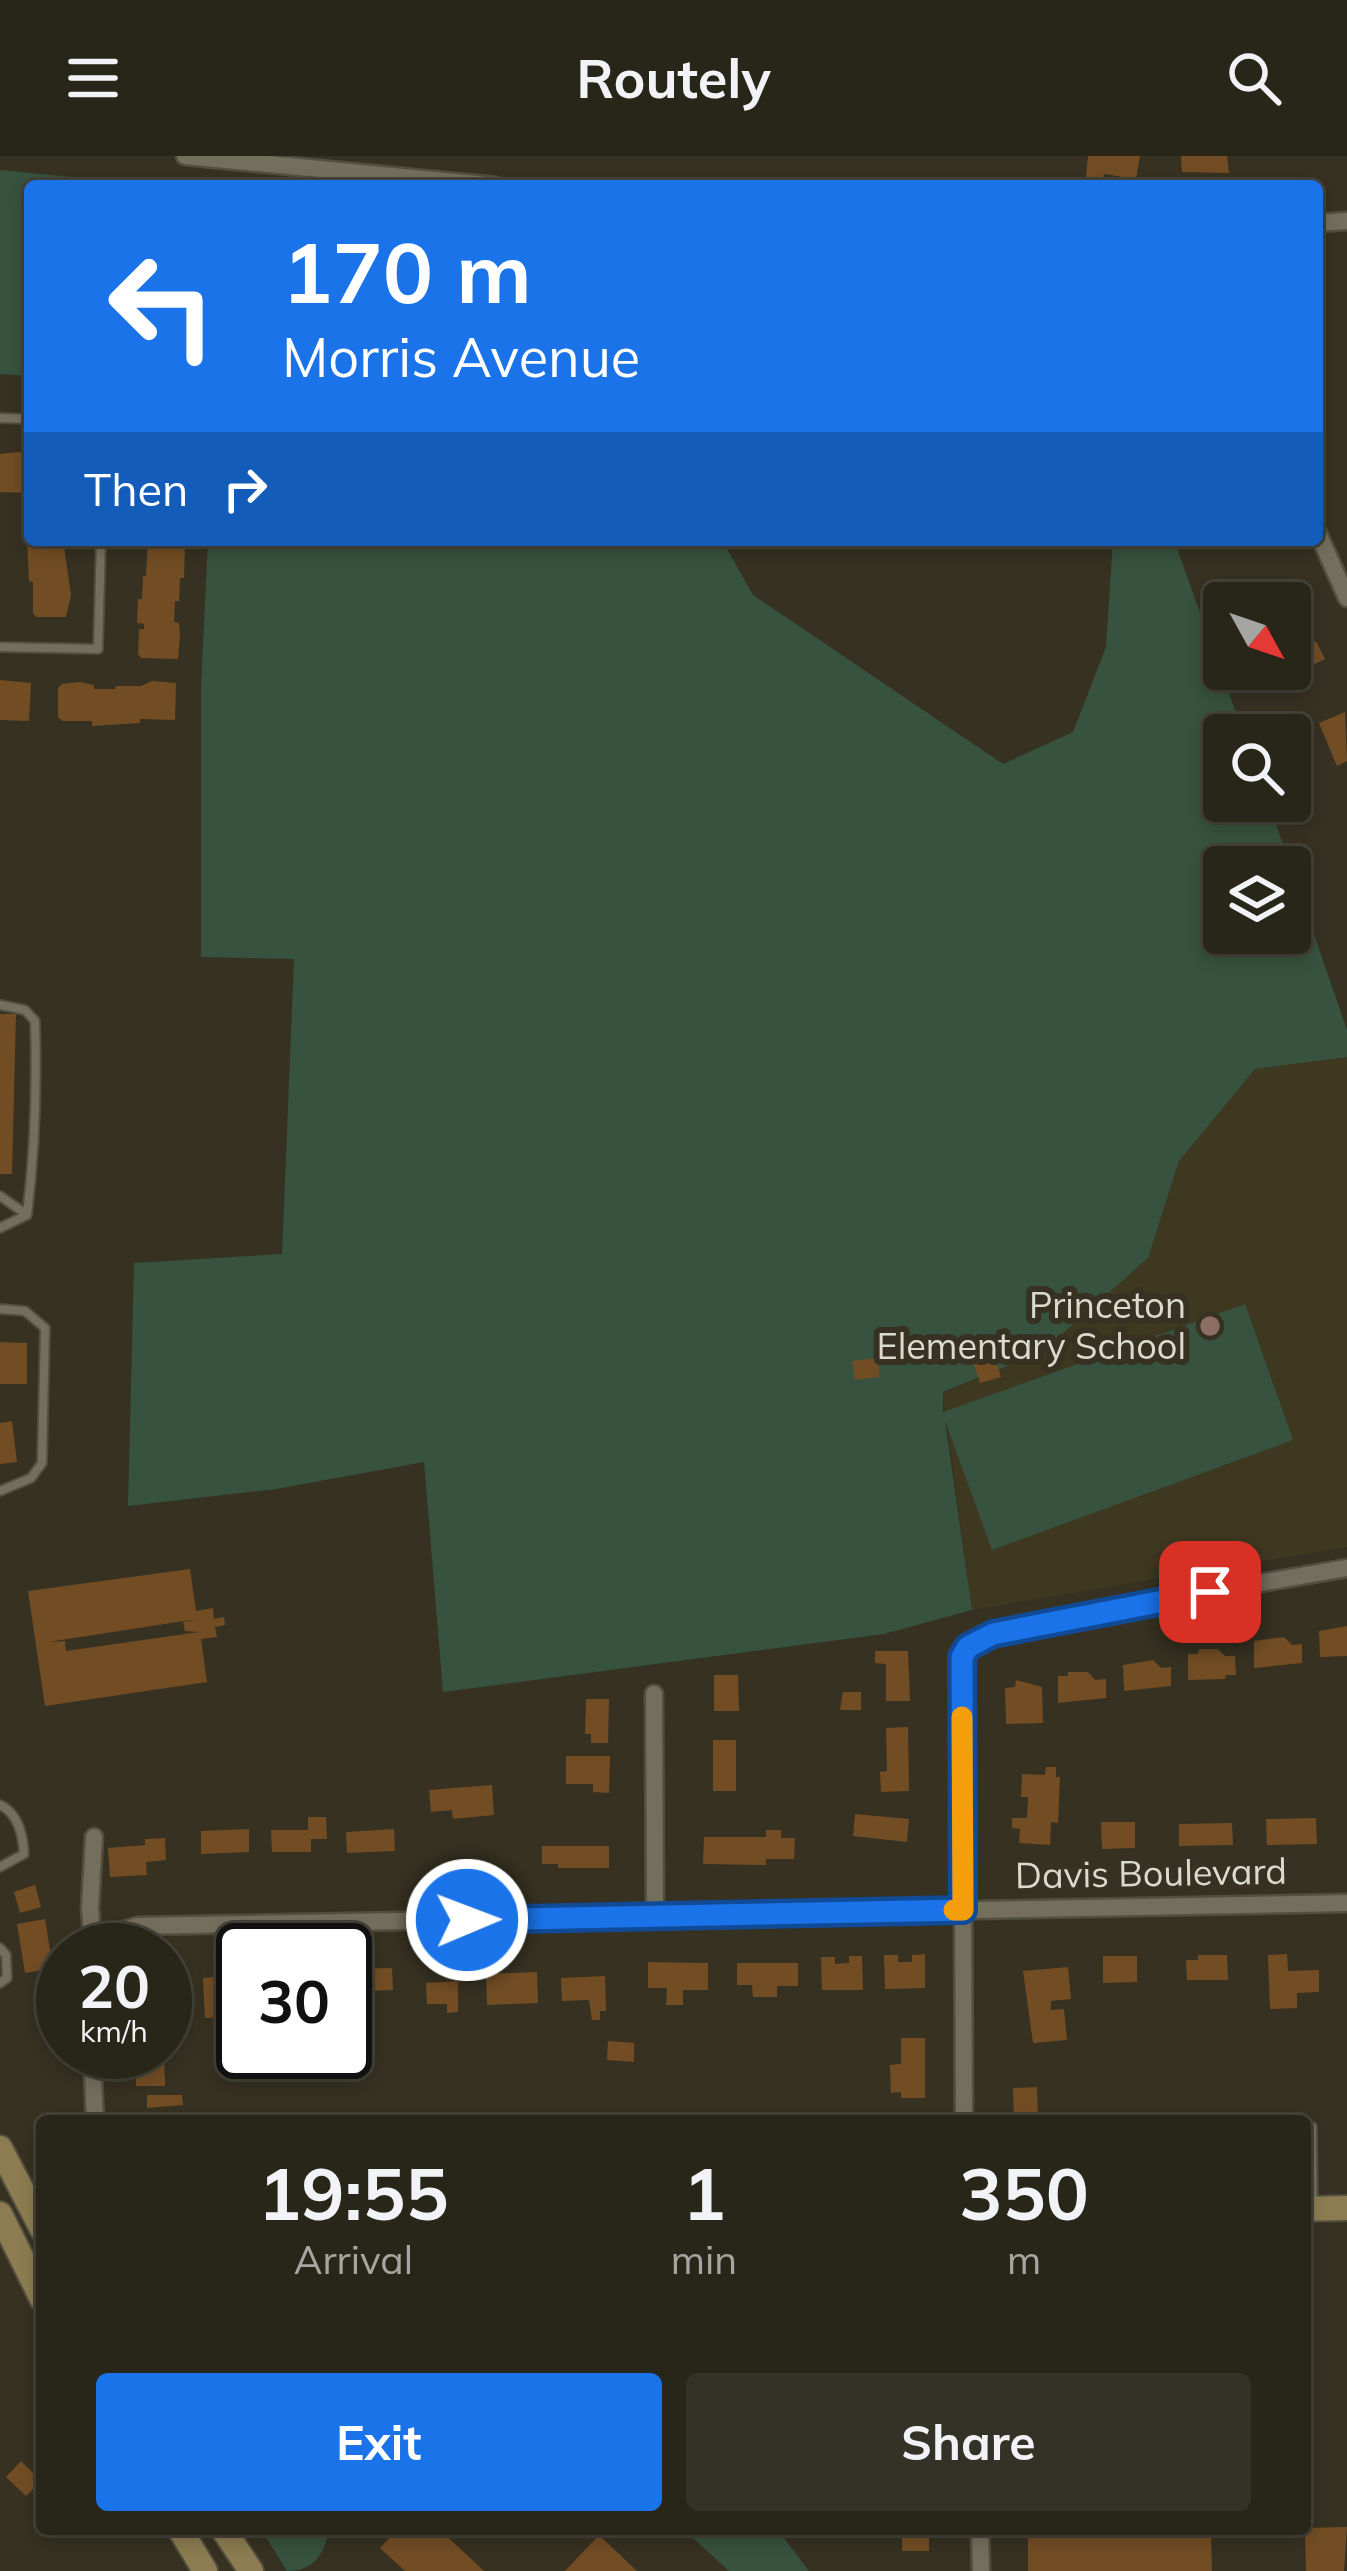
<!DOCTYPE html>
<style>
body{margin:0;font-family:Mulish,sans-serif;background:#343126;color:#f1f3f6;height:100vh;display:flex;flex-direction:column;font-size:45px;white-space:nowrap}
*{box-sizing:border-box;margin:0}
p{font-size:39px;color:#a5a5a2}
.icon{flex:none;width:66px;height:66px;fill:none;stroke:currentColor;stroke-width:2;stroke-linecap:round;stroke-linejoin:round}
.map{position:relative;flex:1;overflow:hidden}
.details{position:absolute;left:36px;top:1959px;width:1275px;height:420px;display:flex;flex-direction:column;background:#282519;border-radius:12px;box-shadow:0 6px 18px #0003,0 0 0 3px #444238}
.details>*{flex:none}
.guide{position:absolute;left:24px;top:24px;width:1299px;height:366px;border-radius:12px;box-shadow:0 6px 18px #0003,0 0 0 3px #444238;background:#1a73e8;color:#fff;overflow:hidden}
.needle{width:78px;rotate:130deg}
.controls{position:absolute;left:1203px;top:426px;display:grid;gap:24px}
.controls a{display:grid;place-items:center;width:108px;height:108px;border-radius:12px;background:#282519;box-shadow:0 6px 18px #0003,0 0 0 3px #444238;font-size:60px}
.speed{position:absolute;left:36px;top:1767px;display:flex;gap:24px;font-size:60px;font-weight:700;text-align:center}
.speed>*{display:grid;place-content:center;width:156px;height:156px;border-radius:50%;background:#282519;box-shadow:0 6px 18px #0003,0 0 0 3px #444238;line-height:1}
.speed small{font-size:30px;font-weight:400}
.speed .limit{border:6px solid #111;border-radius:18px;background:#fff;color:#111}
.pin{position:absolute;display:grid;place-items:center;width:102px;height:102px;color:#fff;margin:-51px;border-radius:24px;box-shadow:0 6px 18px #0006}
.me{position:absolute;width:132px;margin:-66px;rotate:89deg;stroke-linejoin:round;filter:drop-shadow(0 0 9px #0008)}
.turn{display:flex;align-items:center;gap:42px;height:252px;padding:0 60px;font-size:54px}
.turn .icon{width:156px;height:156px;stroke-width:2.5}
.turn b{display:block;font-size:84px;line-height:102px}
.then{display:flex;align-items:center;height:114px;padding:0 60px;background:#0003;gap:24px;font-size:45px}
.eta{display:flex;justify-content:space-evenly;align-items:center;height:204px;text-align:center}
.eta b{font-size:72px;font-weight:700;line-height:84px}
.button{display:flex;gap:24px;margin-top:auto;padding:24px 60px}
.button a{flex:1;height:138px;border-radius:12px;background:#1a73e8;color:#fff;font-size:48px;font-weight:700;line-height:138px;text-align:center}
.button a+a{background:#343126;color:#f1f3f6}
header{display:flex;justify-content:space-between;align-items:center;height:156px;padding:0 60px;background:#282519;font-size:54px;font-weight:700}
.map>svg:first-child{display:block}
.built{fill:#3f3821}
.green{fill:#37523e;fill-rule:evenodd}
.building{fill:#724d24;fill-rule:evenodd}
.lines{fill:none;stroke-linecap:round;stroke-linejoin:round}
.lane-casing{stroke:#524f40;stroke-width:12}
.street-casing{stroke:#524f40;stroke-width:21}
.secondary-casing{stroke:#524f40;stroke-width:28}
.lane{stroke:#746f5d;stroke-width:8}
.street{stroke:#746f5d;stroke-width:16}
.secondary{stroke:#8d7c51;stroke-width:24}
.route-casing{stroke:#114b97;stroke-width:30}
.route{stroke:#1a73e8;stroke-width:21}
.slow{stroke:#f59e0b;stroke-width:21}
.education-dot{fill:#8d6e63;stroke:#363121;stroke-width:4.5}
.labels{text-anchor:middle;stroke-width:12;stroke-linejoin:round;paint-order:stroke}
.poi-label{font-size:36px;fill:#dcd9cf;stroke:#363121;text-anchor:end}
.street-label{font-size:36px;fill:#dcd9cf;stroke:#363121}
</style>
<header><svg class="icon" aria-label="menu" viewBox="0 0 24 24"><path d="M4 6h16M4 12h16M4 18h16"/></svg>Routely<svg class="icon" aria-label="search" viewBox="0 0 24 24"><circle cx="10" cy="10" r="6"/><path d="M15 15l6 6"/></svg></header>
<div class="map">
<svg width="1347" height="2415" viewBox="0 0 1347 2415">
<rect width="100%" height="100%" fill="#363121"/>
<path class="built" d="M1347 901V1391L972 1454 943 1237 1042 1196 1148 1102 1179 1005 1255 912Z"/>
<g class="green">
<path d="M0 14 163 30H30V220L0 218Z"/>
<path d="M208 384H722L753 439 1003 608 1073 576 1106 491 1113 384H1174L1244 579H1224V645H1268L1347 874V901L1255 913 1179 1005 1148 1102 1042 1196 943 1236V1256L1245 1148 1293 1284 992 1394 945 1265 972 1454 884 1478 443 1536 424 1306 276 1333 128 1350 134 1107 282 1098 294 803 201 801V530ZM1224 711H1290V777H1224Z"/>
<path d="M261 2373H329C324 2398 315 2415 287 2415Z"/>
<path d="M683 2373H777L809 2415H729Z"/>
</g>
<g class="building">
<path d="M1088 0H1140L1136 23 1104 18 1103 23 1086 21Z"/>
<path d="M1181 0H1227L1229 17 1182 16Z"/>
<path d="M19 296 30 299V337L0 336V298Z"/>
<path d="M27 384H63L71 439 66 461H36L33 457V426L29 425Z"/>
<path d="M148 384 185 386 184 422H180L179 445H175L174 466 179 467 180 480 178 503 141 502 138 498 139 473H144V468L137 467 138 443H142L143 420H146Z"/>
<path d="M1296 457 1301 466 1304 465 1311 487 1316 485 1325 503 1290 520 1287 513H1290V460Z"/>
<path d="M0 524 31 527 29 565 0 564Z"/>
<path d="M152 525 176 527 175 564 140 563V567L92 570V565H62L58 561V532L62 528 80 526 94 529V533H115L116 530H141Z"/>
<path d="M1345 556 1347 605 1337 610 1319 567Z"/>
<path d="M0 858H16L12 1018H0Z"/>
<path d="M0 1186 27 1187V1228H0Z"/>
<path d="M877 1202 880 1221 855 1224 852 1205Z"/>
<path d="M995 1202 1001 1221 980 1227 974 1208Z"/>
<path d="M12 1265 17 1306 0 1308V1267Z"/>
<path d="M190 1413 196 1455 213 1452 214 1463 224 1461 225 1469 215 1471 217 1481 201 1483 207 1526 45 1550 28 1435ZM197 1463 183 1466 185 1475 199 1476 66 1495 65 1485 48 1486Z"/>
<path d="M1347 1470V1500L1320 1501 1319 1475Z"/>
<path d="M1284 1481 1292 1489 1302 1488V1507L1254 1512V1485Z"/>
<path d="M1199 1493H1218L1225 1500H1235L1236 1519H1226L1225 1523 1188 1524V1498H1198Z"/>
<path d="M875 1495H908L910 1545H886V1508L875 1507Z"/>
<path d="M1153 1504 1161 1512 1171 1511V1530L1124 1535 1123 1509Z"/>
<path d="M1068 1516H1088L1095 1524 1106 1523V1542L1058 1547V1520H1068Z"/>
<path d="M714 1519H738L739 1555H714Z"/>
<path d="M1016 1524 1042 1531 1043 1567 1006 1568 1005 1532 1015 1531Z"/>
<path d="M843 1536H861V1554H840Z"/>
<path d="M586 1543H609L608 1587H591V1578H585Z"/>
<path d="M908 1571 909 1635 881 1636 880 1616 887 1615 886 1572Z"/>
<rect x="713" y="1584" width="23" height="51"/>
<path d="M566 1600H610L609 1637 593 1636V1628H566Z"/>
<path d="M1046 1611H1056V1621H1060L1058 1667 1051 1666 1050 1689 1019 1687 1020 1673 1012 1672V1662H1027L1028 1641H1021L1022 1618 1045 1619Z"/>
<path d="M492 1629 494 1659 453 1663 452 1654 431 1656 429 1634Z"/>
<path d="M855 1658 909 1663 907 1686 853 1680Z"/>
<path d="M308 1661H326L327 1683H311V1696H272L271 1674H308Z"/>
<path d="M1316 1662 1317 1688 1267 1689 1266 1663Z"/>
<path d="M1101 1666H1135V1692L1102 1693Z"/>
<path d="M1232 1667 1233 1689 1179 1690V1668Z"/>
<path d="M249 1673V1696L201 1698V1675Z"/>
<path d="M394 1673 395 1695 347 1697 346 1676Z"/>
<path d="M766 1674H781V1682H795L794 1703H766V1709L703 1708 704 1681H766Z"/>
<path d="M165 1682 166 1704 146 1706 147 1719 110 1721 108 1692 145 1689V1683Z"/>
<path d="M542 1690H609V1712H558V1708H542Z"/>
<path d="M35 1729 41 1751 20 1757 14 1736Z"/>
<path d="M45 1763 53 1812 25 1817 17 1768Z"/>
<path d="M925 1798V1832L885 1833 884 1799H898V1806H912V1799Z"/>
<path d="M1287 1798 1288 1815 1319 1814V1836L1297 1837V1852L1270 1853 1268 1799Z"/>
<path d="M1198 1799H1227L1228 1824H1187L1186 1804H1198Z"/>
<path d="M849 1800H862L863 1834H822L821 1801H835V1808L849 1807Z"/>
<path d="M1103 1800H1137V1826L1103 1827Z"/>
<path d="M648 1806 708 1807V1834H683V1849H666L667 1832H648Z"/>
<path d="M737 1807H798V1830H777V1841H753L752 1829H737Z"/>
<path d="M1068 1811 1071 1843 1051 1845V1854L1064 1853 1067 1884 1033 1887 1023 1815Z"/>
<path d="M392 1812 393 1834 345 1836V1813Z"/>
<path d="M537 1816 538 1847 487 1849 486 1818Z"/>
<path d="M605 1820 606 1855H600V1864H592L589 1844 562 1845 561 1822Z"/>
<path d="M215 1821 216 1836 238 1835 239 1860 205 1862 203 1822Z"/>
<path d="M458 1825V1856L447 1857V1848H427L426 1827Z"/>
<path d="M901 1882H925V1942H901V1936L891 1937 890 1909 901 1908Z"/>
<path d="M608 1885 634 1887V1906L607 1904Z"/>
<path d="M136 1896H164L165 1930H136Z"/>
<path d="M1037 1931 1038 1965H1014L1013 1932Z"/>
<path d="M147 1939H182L183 1949 147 1952Z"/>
<path d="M21 2305 41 2325 26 2340 6 2321Z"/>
<path d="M1347 2371 1344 2415H1306L1305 2372Z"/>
<path d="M398 2373H439L484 2415H405L380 2392Z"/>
<rect x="902" y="2373" width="27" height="22"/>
<path d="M1211 2374 1212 2415H1028V2377Z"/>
<path d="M599 2379 637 2415H565Z"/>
</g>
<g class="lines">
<defs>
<g id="lane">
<path d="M0 262 30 263"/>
<path d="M0 491 98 493 101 384"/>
<path d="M0 849 25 854 35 865C37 930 35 995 27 1059L0 1072"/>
<path d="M0 1040 26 1058"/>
<path d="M0 1153 25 1155 45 1172 42 1307 31 1322 0 1335"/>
<path d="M0 1649C18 1657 23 1679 24 1698L0 1711"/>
<path d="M0 1792 6 1799 7 1822 0 1827"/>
<path d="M1312 1971 1313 2051"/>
</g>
<g id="street">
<path d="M185 0 496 30"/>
<path d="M1317 67 1347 65"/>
<path d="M1317 375 1347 442"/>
<path d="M654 1538 655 1760"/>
<path d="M95 1783 137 1770 1347 1747"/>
<path d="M93 1793 90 1752 94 1681"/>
<path d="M92 1896 95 1965"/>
<path d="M964 1965 962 1501 968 1491 993 1478 1087 1457 1347 1412"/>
<path d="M980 2373 981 2415"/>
</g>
<g id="secondary">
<path d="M0 1992 42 2073"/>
<path d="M1305 2053 1347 2052"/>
<path d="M0 2058 42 2143"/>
<path d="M180 2373 205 2415"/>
<path d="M223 2373 251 2415"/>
</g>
</defs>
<use href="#lane" class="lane-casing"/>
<use href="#street" class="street-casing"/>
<use href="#secondary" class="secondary-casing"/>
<use href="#lane" class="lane"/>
<use href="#street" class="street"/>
<use href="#secondary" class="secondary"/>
</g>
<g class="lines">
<defs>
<path id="route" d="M467 1764 963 1754 962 1501 968 1491 993 1478 1210 1436"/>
</defs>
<use href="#route" class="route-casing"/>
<use href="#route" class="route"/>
<path class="slow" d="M954 1754H963L962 1561"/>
</g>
<circle class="education-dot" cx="1210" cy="1170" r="12"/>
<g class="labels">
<g class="poi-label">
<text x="1186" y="1162">Princeton<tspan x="1186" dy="41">Elementary School</tspan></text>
</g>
<g class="street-label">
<text transform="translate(1151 1717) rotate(-1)" y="13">Davis Boulevard</text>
</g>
</g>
</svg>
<div class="controls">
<a><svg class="needle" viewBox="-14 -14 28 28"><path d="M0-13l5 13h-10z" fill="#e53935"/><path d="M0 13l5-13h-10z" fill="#a5a5a2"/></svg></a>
<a><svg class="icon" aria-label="search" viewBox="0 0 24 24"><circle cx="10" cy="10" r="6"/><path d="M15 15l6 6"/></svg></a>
<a><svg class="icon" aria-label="layers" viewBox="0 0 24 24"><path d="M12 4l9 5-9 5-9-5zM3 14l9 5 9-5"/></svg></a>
</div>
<div class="speed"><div>20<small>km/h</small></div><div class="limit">30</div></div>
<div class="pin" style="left:1210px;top:1436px;background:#d93025"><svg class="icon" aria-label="arrive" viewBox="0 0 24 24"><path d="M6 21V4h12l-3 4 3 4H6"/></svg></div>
<svg class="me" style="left:467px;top:1764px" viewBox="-20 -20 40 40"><circle r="17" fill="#1a73e8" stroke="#fff" stroke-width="3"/><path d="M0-11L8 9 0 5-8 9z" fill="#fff"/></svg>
<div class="guide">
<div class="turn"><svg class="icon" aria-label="left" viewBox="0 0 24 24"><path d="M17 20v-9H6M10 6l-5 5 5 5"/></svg><div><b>170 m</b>Morris Avenue</div></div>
<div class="then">Then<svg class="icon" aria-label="right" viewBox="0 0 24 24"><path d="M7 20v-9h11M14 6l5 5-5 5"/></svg></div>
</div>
<section class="details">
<div class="eta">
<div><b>19:55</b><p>Arrival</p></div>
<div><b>1</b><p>min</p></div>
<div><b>350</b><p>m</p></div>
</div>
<div class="button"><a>Exit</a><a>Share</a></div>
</section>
</div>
